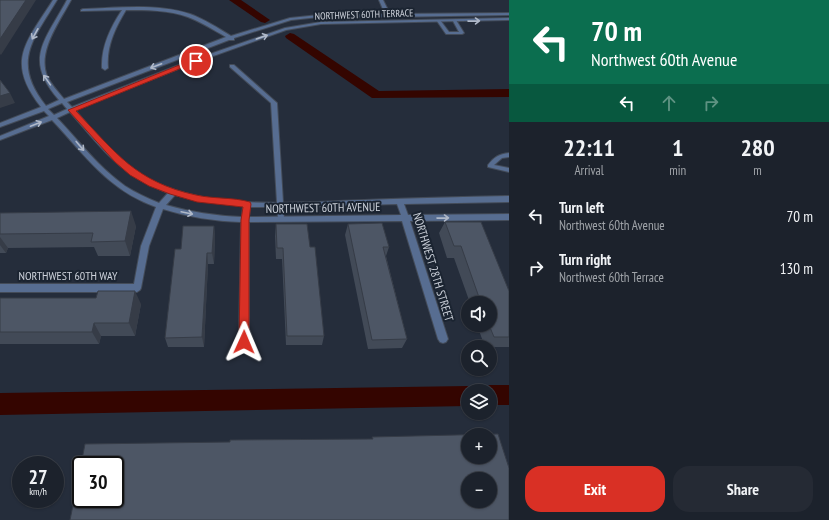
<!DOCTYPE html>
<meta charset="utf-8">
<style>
body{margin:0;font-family:"PT Sans Narrow",sans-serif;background:#252a34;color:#f1f3f6;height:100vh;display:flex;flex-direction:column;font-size:15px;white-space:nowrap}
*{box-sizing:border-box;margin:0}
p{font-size:13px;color:#a0a4a9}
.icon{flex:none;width:22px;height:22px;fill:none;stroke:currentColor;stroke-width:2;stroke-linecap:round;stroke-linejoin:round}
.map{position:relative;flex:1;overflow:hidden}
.drawer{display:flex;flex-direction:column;background:#1c222c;width:320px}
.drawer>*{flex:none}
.hud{background:#0b6e4f;color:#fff;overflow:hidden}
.controls{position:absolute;left:461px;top:296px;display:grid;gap:8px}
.controls a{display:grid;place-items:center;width:36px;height:36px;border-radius:50%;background:#1c222c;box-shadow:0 1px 3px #0004,0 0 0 1px #3a3f48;font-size:20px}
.speed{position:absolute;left:12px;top:456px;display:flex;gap:8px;font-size:20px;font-weight:700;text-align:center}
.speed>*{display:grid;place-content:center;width:52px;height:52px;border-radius:50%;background:#1c222c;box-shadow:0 1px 3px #0004,0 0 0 1px #3a3f48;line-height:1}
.speed small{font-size:10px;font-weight:400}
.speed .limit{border:2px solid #111;border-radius:6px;background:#fff;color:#111}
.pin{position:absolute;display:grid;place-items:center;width:34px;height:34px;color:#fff;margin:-17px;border:2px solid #fff;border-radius:50%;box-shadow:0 1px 4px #0007}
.me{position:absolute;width:44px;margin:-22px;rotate:1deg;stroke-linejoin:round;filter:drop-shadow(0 0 3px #0008)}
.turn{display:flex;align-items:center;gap:14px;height:84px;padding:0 16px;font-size:18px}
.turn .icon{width:52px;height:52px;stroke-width:2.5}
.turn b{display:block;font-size:28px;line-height:34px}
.lanes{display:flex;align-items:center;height:38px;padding:0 16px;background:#0003;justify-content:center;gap:20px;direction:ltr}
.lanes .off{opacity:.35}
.eta{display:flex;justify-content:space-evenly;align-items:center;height:68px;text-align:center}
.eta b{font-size:24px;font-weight:700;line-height:28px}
.action{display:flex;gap:8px;margin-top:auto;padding:8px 16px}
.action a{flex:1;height:46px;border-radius:16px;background:#d93025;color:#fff;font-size:16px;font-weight:700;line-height:46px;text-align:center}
.action a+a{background:#252a34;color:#f1f3f6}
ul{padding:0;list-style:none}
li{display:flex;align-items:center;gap:12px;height:52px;padding:0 16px}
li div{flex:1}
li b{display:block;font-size:15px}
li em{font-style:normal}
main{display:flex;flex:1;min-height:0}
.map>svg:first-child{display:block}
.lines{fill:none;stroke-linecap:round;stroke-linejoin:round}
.canal{fill:#340500;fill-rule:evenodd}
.lane-casing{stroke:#434b58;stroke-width:2}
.street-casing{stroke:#434b58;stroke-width:2}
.lane{fill:#576d91;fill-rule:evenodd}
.street{fill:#576d91;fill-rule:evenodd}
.wall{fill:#424a57}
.shaded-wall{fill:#363c47}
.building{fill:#4d5665;stroke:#363c47;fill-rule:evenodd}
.oneway{stroke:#afb8c8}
.route{fill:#d93025;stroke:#8d1f18}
.labels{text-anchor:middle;stroke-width:4;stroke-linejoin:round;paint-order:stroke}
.far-street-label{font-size:10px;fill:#ccd1da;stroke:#1b2431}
.street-label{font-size:12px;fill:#ccd1da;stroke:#1b2431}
</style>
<main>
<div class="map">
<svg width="509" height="520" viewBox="0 0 509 520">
<rect width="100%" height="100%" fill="#252d3b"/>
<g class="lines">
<g class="canal">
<path d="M229 0H241L270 20 265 23 261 22Z"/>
<path d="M290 33 294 34 379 91 509 89V97L372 98 286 38 285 36Z"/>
<path d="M490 385H509V405H490V391H481L483 388Z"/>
<path d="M468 386 475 389 476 391H468V406L0 415V393Z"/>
</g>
<defs>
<g id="lane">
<path d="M438 20H440L449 32H459L453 21 456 20 464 33 462 34H446L437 21Z"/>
<path d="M230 65H234L277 103 284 219 283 221H281L278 219 271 103 230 67Z"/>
<path d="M509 153V157L502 158 494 165 509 168V172L488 167V165C494 157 499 154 509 153Z"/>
</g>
<path id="street" d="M53 0H57C33 40 11 62 46 106L59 100C23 59 45 41 67 0H71C60 21 37 51 47 76 51 84 58 92 64 99L226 37C214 30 201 22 188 17 169 10 146 10 126 10 115 28 106 47 108 68L105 70 102 68C101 47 110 28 122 10L81 11V10L83 9C117 8 157 3 190 14 204 19 218 28 231 36L290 18 319 15 385 14 379 0H383L390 14 509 13V15L391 17 389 18 387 17H319L291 20 234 38V40H229L67 102 72 107 184 63 285 28 321 22 509 18V20L321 24 286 30 188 65 75 110C96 134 117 161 145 177 208 212 295 202 364 200 412 198 461 197 509 196V202L404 204 408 215 509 214V220L410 221 448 339 446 342 443 343 440 342 438 339 402 221 249 222V342L247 345 244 346 241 345 239 342 241 222C214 221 188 217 163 209L149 246 141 288 140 290 137 292H0V284H134L141 246 156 207C108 190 85 155 52 120L0 140V136L49 116 44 111 0 127V123L41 107C5 61 26 43 53 0ZM62 103 67 109 54 115 48 109ZM70 112C91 136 112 164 140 180 149 185 158 189 168 193L159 203C147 198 136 193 125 186 99 168 79 141 57 118ZM175 195 199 201 243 206 242 217C216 216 190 212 166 205ZM397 204 401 215 249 217 250 207H295Z"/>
</defs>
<use href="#lane" class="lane-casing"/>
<use href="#street" class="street-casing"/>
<use href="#lane" class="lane"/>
<use href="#street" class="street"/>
</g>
<g class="wall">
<path d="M0 213 136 226 130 256H98L94 247 8 248 6 253H0Z"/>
<path d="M445 222 509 291V347H485L477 325H490V303H470L454 258H447L439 233Z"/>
<path d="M276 224 310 247 324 336 322 345H286L282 259H276L275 236Z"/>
<path d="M348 224 389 247 386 256 407 339 402 348 368 349 345 235Z"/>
<path d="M214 226 215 237 214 264H208L204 347H168L165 338Z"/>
<path d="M0 298 141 304 135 336H101L99 344H0Z"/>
</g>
<g class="shaded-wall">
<path d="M26 0H36L1 55 0 54V39Z"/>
<path d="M10 93 15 103 0 108V96Z"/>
<path d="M131 211 136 226 130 256 125 241Z"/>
<path d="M214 226 215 237 214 264 212 253Z"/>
<path d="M0 237 8 248 6 253 0 245Z"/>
<path d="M207 253 208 264 204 347 202 337Z"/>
<path d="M135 291 141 304 135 336 129 323Z"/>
<path d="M94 323 101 336 99 344 92 332Z"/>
</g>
<g class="building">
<path d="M0 0H26L0 39Z"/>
<path d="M0 80 10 93 0 96Z"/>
<path d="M131 211 125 241 91 242 93 233 0 234V213Z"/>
<path d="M445 222H481L509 291V337H494L489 325H490V303H481L461 246H454Z"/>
<path d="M382 223 389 247H383L407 339 372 340 348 224Z"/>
<path d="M276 224H307L310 247H315L324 336H287L283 248H277Z"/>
<path d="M183 226H214L212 253H207L202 337 165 338 175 249H181Z"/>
<path d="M98 291H135L129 323H94L92 332H0V298H96Z"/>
<path d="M498 434 509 468V520H70L81 466V499H115V465H81L85 444 230 442V440L373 439 372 437ZM468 435H490V457H468ZM468 479H490V501H468Z"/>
</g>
<defs><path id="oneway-shaft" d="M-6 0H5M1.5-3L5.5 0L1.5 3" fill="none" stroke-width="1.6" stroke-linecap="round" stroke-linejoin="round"/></defs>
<g class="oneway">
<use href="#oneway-shaft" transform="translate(474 21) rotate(-1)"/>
<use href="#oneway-shaft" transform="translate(35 34) rotate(119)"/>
<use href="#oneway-shaft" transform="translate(262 37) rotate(-19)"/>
<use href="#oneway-shaft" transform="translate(156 66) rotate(159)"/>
<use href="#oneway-shaft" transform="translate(47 80) rotate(-125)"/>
<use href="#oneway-shaft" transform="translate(36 124) rotate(-21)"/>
<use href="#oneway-shaft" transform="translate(80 146) rotate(50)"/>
<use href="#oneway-shaft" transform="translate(187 213) rotate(12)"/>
<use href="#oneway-shaft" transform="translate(443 218) rotate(-1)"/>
</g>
<path class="route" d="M194 59 199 61 76 111C116 153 136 182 196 195 213 199 233 197 250 202L251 204 249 220V342L248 345 244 346 240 345 239 342 241 220 243 207 197 202 170 194 149 186 130 175 115 162 68 110Z"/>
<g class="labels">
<g class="far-street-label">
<text transform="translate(364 14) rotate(-2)" y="4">NORTHWEST 60TH TERRACE</text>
</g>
<g class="street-label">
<text transform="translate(323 208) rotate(-1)" y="4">NORTHWEST 60TH AVENUE</text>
<text transform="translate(433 267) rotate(73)" y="4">NORTHWEST 28TH STREET</text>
<text x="68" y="280">NORTHWEST 60TH WAY</text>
</g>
</g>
</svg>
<div class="controls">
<a><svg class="icon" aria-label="sound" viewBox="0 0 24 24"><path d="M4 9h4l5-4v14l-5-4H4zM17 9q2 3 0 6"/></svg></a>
<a><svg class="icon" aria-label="search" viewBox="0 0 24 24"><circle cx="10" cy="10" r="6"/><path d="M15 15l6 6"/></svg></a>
<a><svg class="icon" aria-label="layers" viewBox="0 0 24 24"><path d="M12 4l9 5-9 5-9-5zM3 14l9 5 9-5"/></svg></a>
<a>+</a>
<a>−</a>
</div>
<div class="speed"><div>27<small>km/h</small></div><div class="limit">30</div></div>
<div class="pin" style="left:196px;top:61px;background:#d93025"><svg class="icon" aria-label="arrive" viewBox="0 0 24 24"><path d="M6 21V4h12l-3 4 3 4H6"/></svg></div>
<svg class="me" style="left:244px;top:342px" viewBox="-20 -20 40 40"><path d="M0-17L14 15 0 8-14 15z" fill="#d93025" stroke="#fff" stroke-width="4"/></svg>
</div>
<section class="drawer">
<div class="hud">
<div class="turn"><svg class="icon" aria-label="left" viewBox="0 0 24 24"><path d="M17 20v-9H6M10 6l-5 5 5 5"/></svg><div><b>70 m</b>Northwest 60th Avenue</div></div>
<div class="lanes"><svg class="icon" aria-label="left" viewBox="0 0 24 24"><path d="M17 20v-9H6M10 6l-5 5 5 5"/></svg><svg class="icon off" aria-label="ahead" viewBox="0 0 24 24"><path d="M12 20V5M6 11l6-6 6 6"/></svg><svg class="icon off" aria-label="right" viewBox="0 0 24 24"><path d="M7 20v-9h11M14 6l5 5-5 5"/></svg></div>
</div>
<div class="eta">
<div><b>22:11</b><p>Arrival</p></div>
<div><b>1</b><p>min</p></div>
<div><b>280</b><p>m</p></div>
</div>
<ul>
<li><svg class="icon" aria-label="left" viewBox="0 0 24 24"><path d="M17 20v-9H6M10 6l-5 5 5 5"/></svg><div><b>Turn left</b><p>Northwest 60th Avenue</p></div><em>70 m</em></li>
<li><svg class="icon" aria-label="right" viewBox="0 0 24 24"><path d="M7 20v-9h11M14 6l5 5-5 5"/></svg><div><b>Turn right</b><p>Northwest 60th Terrace</p></div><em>130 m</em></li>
</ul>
<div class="action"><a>Exit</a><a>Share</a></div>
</section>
</main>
